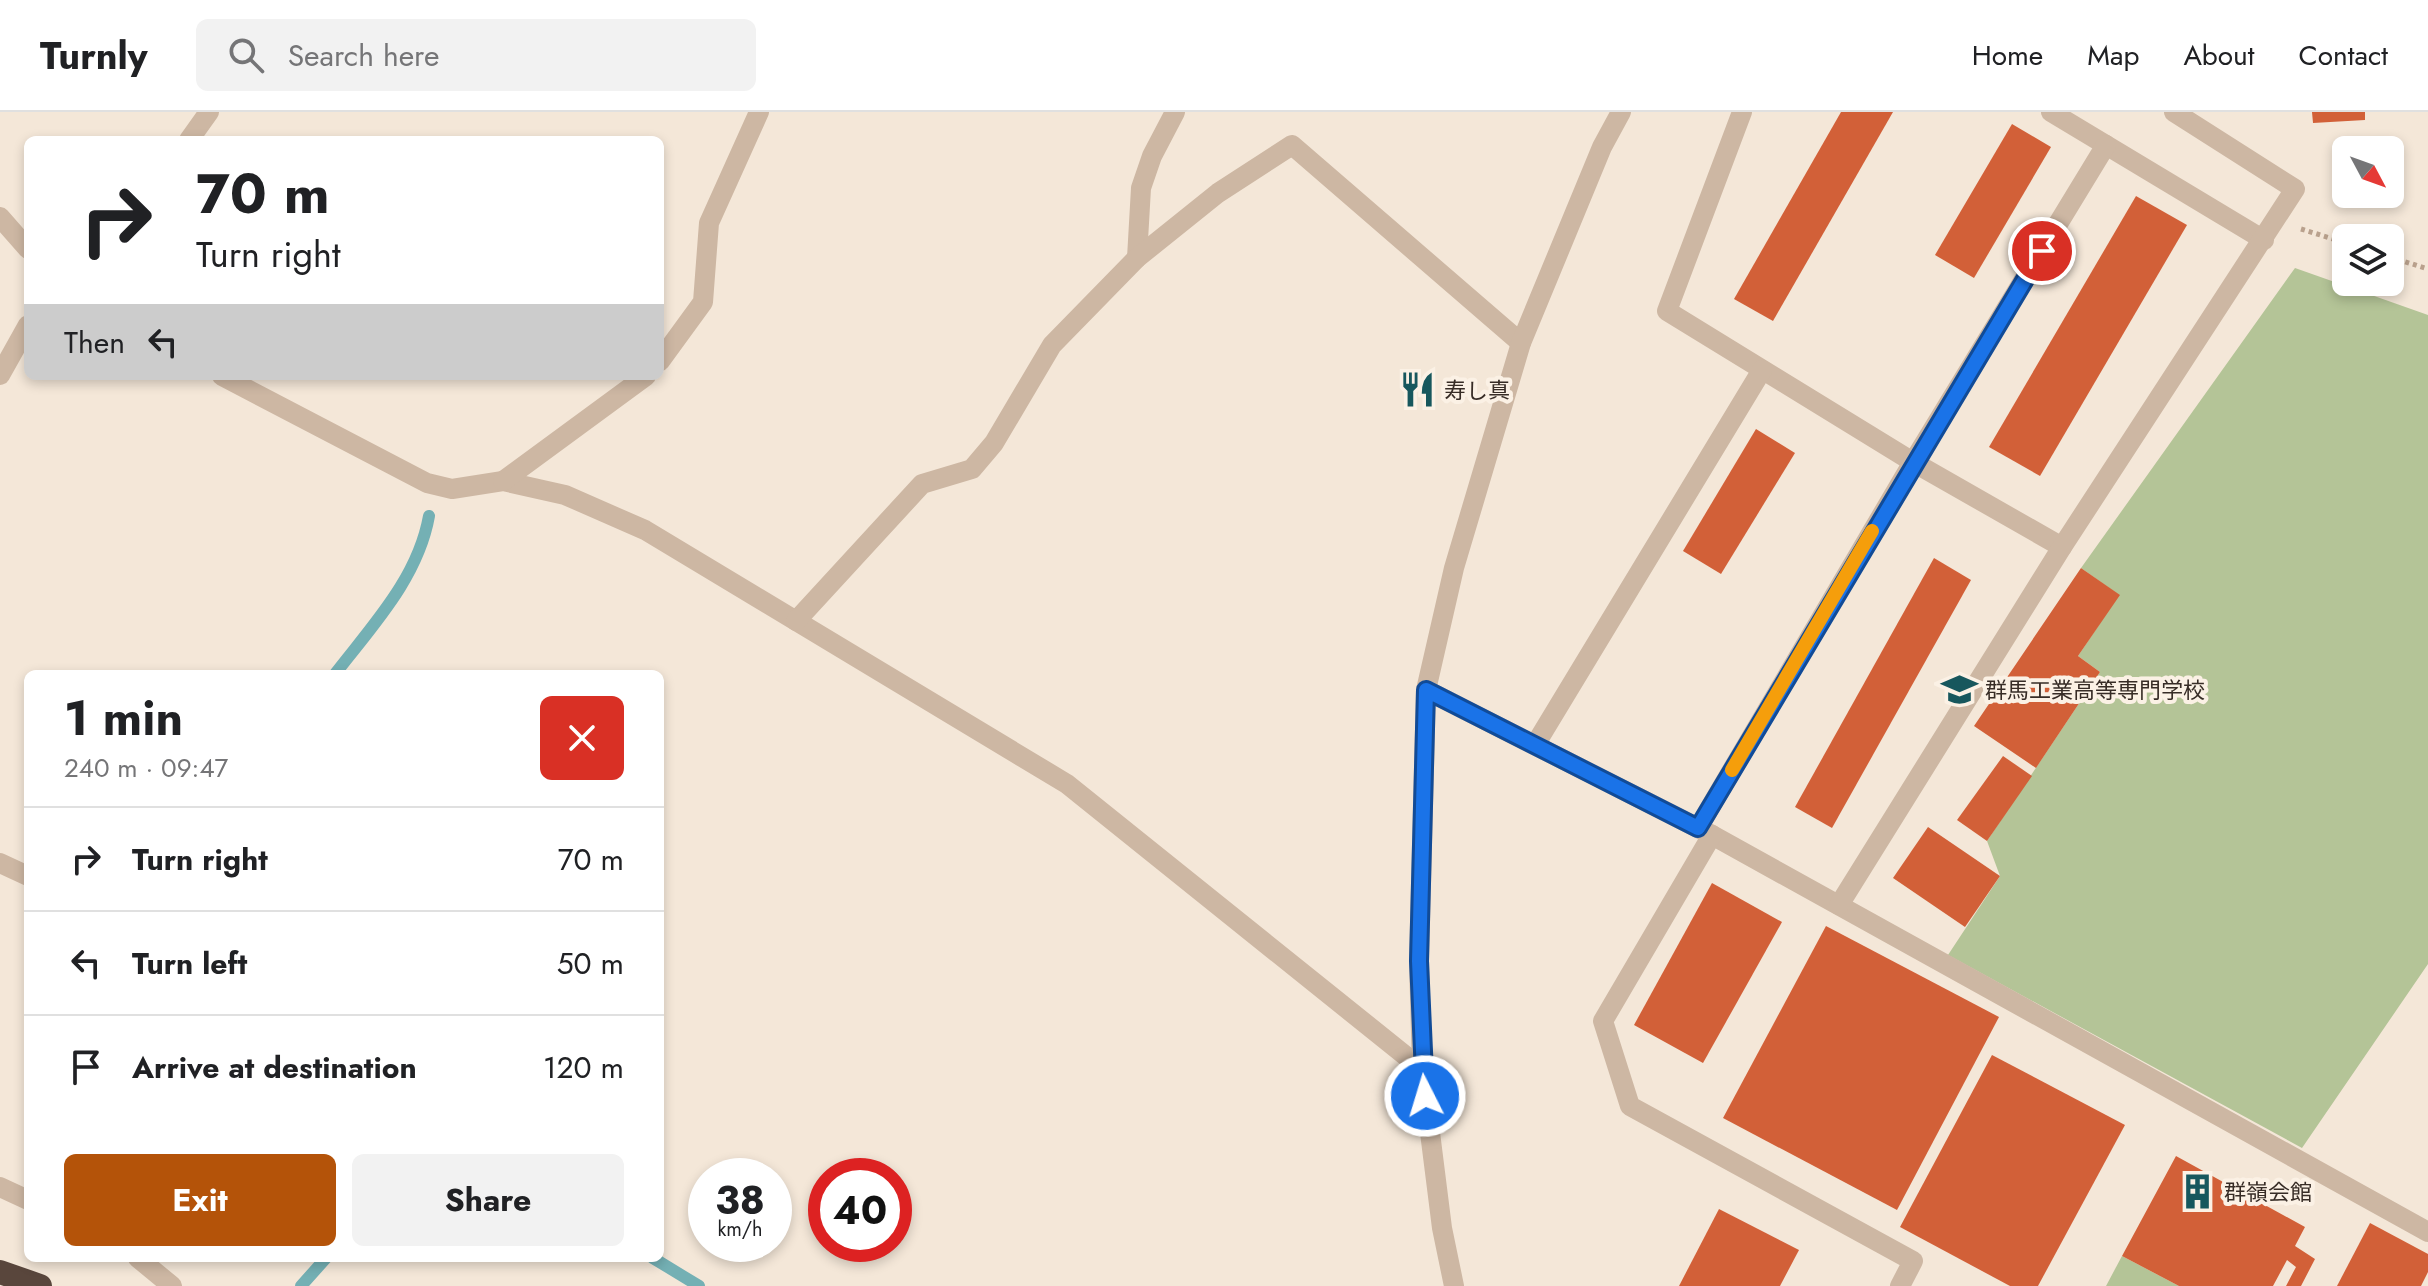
<!DOCTYPE html>
<meta charset="utf-8">
<style>
body{margin:0;font-family:Jost,"Noto Sans JP",sans-serif;background:#f2f2f2;color:#202124;height:100vh;display:flex;flex-direction:column;font-size:30px;white-space:nowrap}
*{box-sizing:border-box;margin:0}
p{font-size:26px;color:#757577}
.icon{flex:none;width:44px;height:44px;fill:none;stroke:currentColor;stroke-width:2;stroke-linecap:round;stroke-linejoin:round}
.map{position:relative;flex:1;overflow:hidden}
.sheet{position:absolute;left:24px;top:558px;width:640px;height:592px;display:flex;flex-direction:column;background:#fff;border-radius:12px;box-shadow:0 4px 12px #0003}
.sheet>*{flex:none}
.guide{position:absolute;left:24px;top:24px;width:640px;height:244px;border-radius:12px;box-shadow:0 4px 12px #0003;background:#fff;color:#202124;overflow:hidden}
.needle{width:52px;rotate:131deg}
.fabs{position:absolute;left:2332px;top:24px;display:grid;gap:16px}
.fabs a{display:grid;place-items:center;width:72px;height:72px;border-radius:12px;background:#fff;box-shadow:0 4px 12px #0003;font-size:40px}
.speed{position:absolute;left:688px;top:1046px;display:flex;gap:16px;font-size:40px;font-weight:700;text-align:center}
.speed>*{display:grid;place-content:center;width:104px;height:104px;border-radius:50%;background:#fff;box-shadow:0 4px 12px #0003;line-height:1}
.speed small{font-size:20px;font-weight:400}
.speed .limit{border:12px solid #d22;background:#fff;color:#111}
.pin{position:absolute;display:grid;place-items:center;width:68px;height:68px;color:#fff;margin:-34px;border:4px solid #fff;border-radius:50%;box-shadow:0 2px 8px #0007}
.me{position:absolute;width:88px;margin:-44px;rotate:355deg;stroke-linejoin:round;filter:drop-shadow(0 0 6px #0008)}
.turn{display:flex;align-items:center;gap:28px;height:168px;padding:0 40px;font-size:36px}
.turn .icon{width:104px;height:104px;stroke-width:2.5}
.turn b{display:block;font-size:56px;line-height:68px}
.then{display:flex;align-items:center;height:76px;padding:0 40px;background:#0003;gap:16px;font-size:30px}
.round{display:grid;place-items:center;flex:none;width:84px;height:84px;border-radius:12px;background:#f2f2f2}
.overview{display:flex;align-items:center;justify-content:space-between;height:136px;padding:0 40px}
h1{font-size:48px;font-weight:700;line-height:60px}
.button{display:flex;gap:16px;margin-top:auto;padding:16px 40px}
.button a{flex:1;height:92px;border-radius:12px;background:#b45309;color:#fff;font-size:32px;font-weight:700;line-height:92px;text-align:center}
.button a+a{background:#f2f2f2;color:#202124}
ul{padding:0;list-style:none}
li{display:flex;align-items:center;gap:24px;height:104px;padding:0 40px;border-top:2px solid #e0e0e0}
li div{flex:1}
li b{display:block;font-size:30px}
li em{font-style:normal}
header{display:flex;align-items:center;gap:48px;box-sizing:border-box;height:112px;padding:0 40px;background:#fff;border-bottom:2px solid #e0e0e0}
header strong{font-size:38px}
nav{display:flex;gap:44px;margin-inline-start:auto;font-size:28px}
.search{width:560px;height:72px;background:#f2f2f2;display:flex;align-items:center;gap:20px;box-sizing:border-box;padding:0 28px;border-radius:12px;color:#757577;font-size:30px}
.map>svg:first-child{display:block}
.green{fill:#b4c497}
.lines{fill:none;stroke-linecap:round;stroke-linejoin:round}
.stream{stroke:#74b0b4;stroke-width:12}
.building{fill:#d26038}
.path{stroke:#b9a18d;stroke-width:5;stroke-dasharray:4 4;stroke-linecap:butt}
.minor{stroke:#cdb7a3;stroke-width:20}
.highway{stroke:#59463c;stroke-width:24}
.route-casing{stroke:#114b97;stroke-width:20}
.route{stroke:#1a73e8;stroke-width:14}
.slow{stroke:#f59e0b;stroke-width:14}
.labels{text-anchor:middle;stroke-width:8;stroke-linejoin:round;paint-order:stroke}
.poi-label{font-size:22px;fill:#372c26;stroke:#fbf1e5;text-anchor:start}
</style>
<header>
<strong>Turnly</strong>
<div class="search"><svg class="icon" aria-label="search" viewBox="0 0 24 24"><circle cx="10" cy="10" r="6"/><path d="M15 15l6 6"/></svg>Search here</div>
<nav><a>Home</a><a>Map</a><a>About</a><a>Contact</a></nav>
</header>
<div class="map">
<svg width="2428" height="1174" viewBox="0 0 2428 1174">
<rect width="100%" height="100%" fill="#f4e7d8"/>
<g class="green">
<path d="M2295 156 2428 203V852L2302 1036 1948 843 2000 764 1987 729 2100 560 2078 544 2119 483 2081 456Z"/>
<path d="M2122 1144 2179 1174H2106Z"/>
</g>
<g class="lines">
<g class="stream">
<path d="M335 562C372 514 418 466 429 404"/>
<path d="M653 1146 699 1174"/>
<path d="M301 1174 326 1146"/>
</g>
</g>
<g class="building">
<path d="M1841 0H1893L1773 209 1734 187Z"/>
<path d="M2312 0H2365V8L2313 11Z"/>
<path d="M2012 12 2051 35 1974 166 1935 143Z"/>
<path d="M2136 84 2187 113 2040 364 1989 335Z"/>
<path d="M1756 317 1795 341 1721 462 1683 439Z"/>
<path d="M1934 446 1971 468 1832 716 1795 695Z"/>
<path d="M2081 456 2120 483 2078 544 2100 560 2036 656 1974 614Z"/>
<path d="M2003 644 2032 664 1987 729 1957 708Z"/>
<path d="M1928 715 2000 764 1965 815 1893 766Z"/>
<path d="M1712 771 1782 810 1703 951 1634 913Z"/>
<path d="M1826 814 1999 905 1897 1098 1723 1006Z"/>
<path d="M1992 943 2125 1013 2038 1174H2010L1900 1115Z"/>
<path d="M2176 1044 2305 1115 2295 1134 2315 1147 2301 1174H2286L2296 1155 2287 1148 2273 1174H2179L2122 1144Z"/>
<path d="M1719 1097 1799 1138 1780 1174H1679Z"/>
<path d="M2370 1111 2428 1142V1160L2421 1174H2337Z"/>
</g>
<g class="lines">
<g class="path">
<path d="M2301 117 2346 131"/>
<path d="M2390 145 2428 157"/>
</g>
<g class="minor">
<path d="M1742 0 1667 199 1913 350 2062 435"/>
<path d="M2051 0 2264 128"/>
<path d="M189 28 209 0"/>
<path d="M0 105 28 137"/>
<path d="M1137 146 1141 76 1152 44 1175 0"/>
<path d="M660 249 703 190 709 111 759 0"/>
<path d="M0 263 28 213"/>
<path d="M222 264 427 371 452 377 503 369 565 383 645 418 1067 672 1422 957"/>
<path d="M503 369 646 264"/>
<path d="M796 509 922 372 972 357 994 331 1052 233 1137 146 1218 81 1292 33 1521 231"/>
<path d="M1426 578 1712 723 2428 1120"/>
<path d="M1535 633 1762 258"/>
<path d="M1698 716 1913 350 2106 33"/>
<path d="M1712 723 1603 909 1630 994 1913 1149 1900 1174"/>
<path d="M0 751 28 764"/>
<path d="M1839 793 2062 435 2295 77 2174 0"/>
<path d="M0 1075 28 1088"/>
<path d="M138 1146 172 1174"/>
<path d="M1454 1174 1442 1116 1422 957 1419 849 1426 578 1454 456 1521 231 1602 35 1621 0"/>
</g>
<path class="highway" d="M0 1160 40 1174"/>
</g>
<g class="lines">
<defs>
<path id="route" d="M1425 984 1419 849 1426 578 1698 716 2042 139"/>
</defs>
<use href="#route" class="route-casing"/>
<use href="#route" class="route"/>
<path class="slow" d="M1732 658 1872 419"/>
</g>
<defs>
<symbol id="restaurant-bare" viewBox="-9 -9 18 18"><path d="M-5-6h1v4h1v-4h1v4h1v-4h1v5L-1.5 .5V6h-2V.5L-5-1ZM5-6V6H3V1.5H1.5Q1.5-4 5-6Z" fill="#17575d" stroke="#fbf1e5" stroke-width="2.5" paint-order="stroke"/></symbol>
<symbol id="university-bare" viewBox="-9 -9 18 18"><path d="M0-5L7-2L0 1L-7-2ZM-4 1L0 2.5L4 1V4Q0 6-4 4Z" fill="#17575d" stroke="#fbf1e5" stroke-width="2.5" paint-order="stroke"/></symbol>
<symbol id="building-bare" viewBox="-9 -9 18 18"><path d="M-4-6H4V6H1V3H-1V6H-4ZM-2.5-4.3h1.7v1.8h-1.7ZM.8-4.3h1.7v1.8H.8ZM-2.5-1h1.7V.8h-1.7ZM.8-1h1.7V.8H.8Z" fill="#17575d" stroke="#fbf1e5" stroke-width="2.5" paint-order="stroke"/></symbol>
</defs>
<g fill-rule="evenodd">
<use href="#restaurant-bare" x="1392" y="252" width="51" height="51"/>
<use href="#university-bare" x="1934" y="552" width="51" height="51"/>
<use href="#building-bare" x="2172" y="1054" width="51" height="51"/>
</g>
<g class="labels">
<g class="poi-label">
<text x="1444" y="286">寿し真</text>
<text x="1985" y="586">群馬工業高等専門学校</text>
<text x="2224" y="1088">群嶺会館</text>
</g>
</g>
</svg>
<div class="fabs">
<a><svg class="needle" viewBox="-14 -14 28 28"><path d="M0-13l5 13h-10z" fill="#e53935"/><path d="M0 13l5-13h-10z" fill="#757577"/></svg></a>
<a><svg class="icon" aria-label="layers" viewBox="0 0 24 24"><path d="M12 4l9 5-9 5-9-5zM3 14l9 5 9-5"/></svg></a>
</div>
<div class="speed"><div>38<small>km/h</small></div><div class="limit">40</div></div>
<div class="pin" style="left:2042px;top:139px;background:#d93025"><svg class="icon" aria-label="arrive" viewBox="0 0 24 24"><path d="M6 21V4h12l-3 4 3 4H6"/></svg></div>
<svg class="me" style="left:1425px;top:984px" viewBox="-20 -20 40 40"><circle r="17" fill="#1a73e8" stroke="#fff" stroke-width="3"/><path d="M0-11L8 9 0 5-8 9z" fill="#fff"/></svg>
<div class="guide">
<div class="turn"><svg class="icon" aria-label="right" viewBox="0 0 24 24"><path d="M7 20v-9h11M14 6l5 5-5 5"/></svg><div><b>70 m</b>Turn right</div></div>
<div class="then">Then<svg class="icon" aria-label="left" viewBox="0 0 24 24"><path d="M17 20v-9H6M10 6l-5 5 5 5"/></svg></div>
</div>
<section class="sheet">
<div class="overview"><div><h1>1 min</h1><p>240 m · 09:47</p></div><a class="round" style="background:#d93025;color:#fff"><svg class="icon" aria-label="close" viewBox="0 0 24 24"><path d="M6 6l12 12M18 6L6 18"/></svg></a></div>
<ul>
<li><svg class="icon" aria-label="right" viewBox="0 0 24 24"><path d="M7 20v-9h11M14 6l5 5-5 5"/></svg><div><b>Turn right</b></div><em>70 m</em></li>
<li><svg class="icon" aria-label="left" viewBox="0 0 24 24"><path d="M17 20v-9H6M10 6l-5 5 5 5"/></svg><div><b>Turn left</b></div><em>50 m</em></li>
<li><svg class="icon" aria-label="arrive" viewBox="0 0 24 24"><path d="M6 21V4h12l-3 4 3 4H6"/></svg><div><b>Arrive at destination</b></div><em>120 m</em></li>
</ul>
<div class="button"><a>Exit</a><a>Share</a></div>
</section>
</div>
